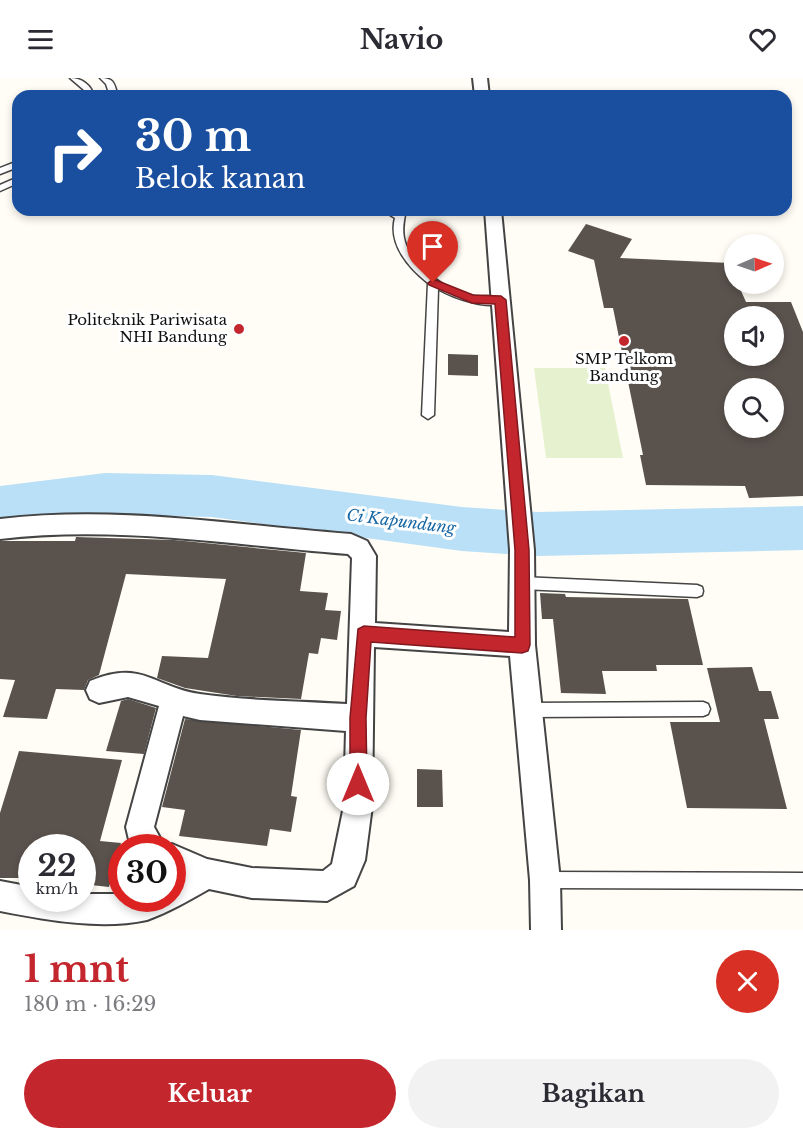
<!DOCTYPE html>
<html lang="id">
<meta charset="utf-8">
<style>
body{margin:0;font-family:"Libre Baskerville",serif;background:#f2f2f3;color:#2b2b33;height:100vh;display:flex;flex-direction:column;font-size:22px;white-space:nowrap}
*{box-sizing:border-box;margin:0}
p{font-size:20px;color:#7c7c81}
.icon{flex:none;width:33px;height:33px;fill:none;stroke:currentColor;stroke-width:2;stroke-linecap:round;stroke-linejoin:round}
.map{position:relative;height:852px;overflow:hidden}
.details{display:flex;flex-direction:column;background:#fff;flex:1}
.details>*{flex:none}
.hud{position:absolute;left:12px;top:12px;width:780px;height:126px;border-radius:18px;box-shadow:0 3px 9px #0003;background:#1a4fa0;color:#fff;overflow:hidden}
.needle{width:39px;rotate:88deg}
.buttons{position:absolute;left:724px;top:156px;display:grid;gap:12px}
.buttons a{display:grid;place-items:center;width:60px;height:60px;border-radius:50%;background:#fff;box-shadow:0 3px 9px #0003;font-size:30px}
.speed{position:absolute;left:18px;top:756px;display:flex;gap:12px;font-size:30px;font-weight:700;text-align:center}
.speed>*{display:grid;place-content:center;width:78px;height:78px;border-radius:50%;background:#fff;box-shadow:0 3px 9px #0003;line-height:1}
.speed small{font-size:15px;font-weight:400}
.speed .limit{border:9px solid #d22;background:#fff;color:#111}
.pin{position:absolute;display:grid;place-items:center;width:51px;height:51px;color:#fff;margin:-62px -26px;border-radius:50% 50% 50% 0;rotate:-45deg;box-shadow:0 0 6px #0007}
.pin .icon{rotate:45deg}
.me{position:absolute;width:66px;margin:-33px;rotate:0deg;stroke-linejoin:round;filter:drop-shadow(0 0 4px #0008)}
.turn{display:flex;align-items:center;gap:21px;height:126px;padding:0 24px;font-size:27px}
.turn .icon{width:78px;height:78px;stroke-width:2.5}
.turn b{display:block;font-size:42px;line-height:51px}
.round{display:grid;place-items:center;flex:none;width:63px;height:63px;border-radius:32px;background:#f2f2f3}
.overview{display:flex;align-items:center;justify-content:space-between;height:102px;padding:0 24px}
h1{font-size:36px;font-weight:700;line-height:45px;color:#c4262e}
.button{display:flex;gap:12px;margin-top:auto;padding:12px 24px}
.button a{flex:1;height:69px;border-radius:36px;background:#c4262e;color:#fff;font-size:24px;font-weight:700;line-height:69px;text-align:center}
.button a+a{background:#f2f2f3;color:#2b2b33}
header{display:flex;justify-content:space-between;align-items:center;height:78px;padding:0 24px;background:#fff;font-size:27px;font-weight:700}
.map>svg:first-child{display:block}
.pitch{fill:#e6f2cf}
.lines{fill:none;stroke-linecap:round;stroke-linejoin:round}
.river{fill:#b9e0f7;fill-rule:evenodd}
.building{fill:#5a524d;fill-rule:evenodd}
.service-casing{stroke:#444;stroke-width:3}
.minor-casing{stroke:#444;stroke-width:4}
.service{fill:#fff;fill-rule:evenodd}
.minor{fill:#fff;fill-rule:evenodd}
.route{fill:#c4262e;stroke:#7f191e;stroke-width:1.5}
.poi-dot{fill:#c4262e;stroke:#fff;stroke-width:2}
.labels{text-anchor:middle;stroke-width:6;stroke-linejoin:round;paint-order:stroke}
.poi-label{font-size:15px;fill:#111;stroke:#fff;text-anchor:end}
.water-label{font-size:16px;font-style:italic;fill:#1768a6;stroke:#fff}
</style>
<header><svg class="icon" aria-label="menu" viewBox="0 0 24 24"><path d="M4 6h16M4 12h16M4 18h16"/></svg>Navio<svg class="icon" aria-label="heart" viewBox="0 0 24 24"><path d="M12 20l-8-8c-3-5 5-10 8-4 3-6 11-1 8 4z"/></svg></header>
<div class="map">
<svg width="803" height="852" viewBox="0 0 803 852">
<rect width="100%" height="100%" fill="#fffdf5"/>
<path class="pitch" d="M534 290H605L623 380H546Z"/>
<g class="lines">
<path class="river" d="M105 395 212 397 462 429 538 434 803 428V472L538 478 462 473 212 439 105 437 0 450V408Z"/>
</g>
<g class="building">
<path d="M586 146 632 161 620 180 730 185 735 206H738L746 224H791L803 254V418L749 420 745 408 646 407 640 377H643L613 230H604L594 182 568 173ZM735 238H774V278H735ZM735 310H774V350H735Z"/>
<path d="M448 276 478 277V298L448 297Z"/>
<path d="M76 459 174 462 306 475 300 513 328 515 325 532 341 533 337 562 321 560 318 576 309 575 301 621 237 618 185 610 157 600 162 578 208 580 226 501 126 496 99 597 88 602 84 612 56 611 47 641 3 639 15 602 0 601V463H75Z"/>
<path d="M540 515 565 516 566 519 688 521 703 587H656L657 593H602L606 616 561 615 553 541H542Z"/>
<path d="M752 589 759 613H771L779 641H764L787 731 687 730 670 644H720L707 590Z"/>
<path d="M128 621 156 630 144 676 106 673 121 623Z"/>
<path d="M185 641 301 652 291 718 297 719 291 754 270 751 267 768 179 758 185 732 162 729Z"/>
<path d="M19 673 122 682 100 763 121 765 109 809 82 806V770H32V800H0V735Z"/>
<path d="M417 691 442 692 443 729H417Z"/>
</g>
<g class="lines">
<defs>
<g id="service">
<path d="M70 0C82 0 91 7 94 18H86L84 12Z"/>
<path d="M100 0C115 0 114 6 118 18H110L106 6Z"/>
<path d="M18 83V89L0 96V90Z"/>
<path d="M18 99V105L0 113V107Z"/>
<path d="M382 132 397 134 398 132H406C404 142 402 150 404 160 410 189 447 213 474 218 484 220 499 215 506 222 492 235 452 219 438 211L434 337 428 341 422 337 428 205C409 190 388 166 395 140Z"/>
<path d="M522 499 697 507 702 509 703 513 702 517 697 519 522 511 517 509 516 505 517 501Z"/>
<path d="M703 624 708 626 710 631 708 636 703 638 527 639 522 637 520 632 522 627 527 625Z"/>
<path d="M545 794 803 795V811L545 810 539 808 537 802 539 796Z"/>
</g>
<g id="minor">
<path d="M473 0H487L489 18H475Z"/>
<path d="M485 132H501L534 472 535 567 560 802 561 852H531L530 802 510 578 374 569 372 728 365 782 354 808 327 823 252 820 209 811C188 823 169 834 147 842 101 852 46 842 0 833V803L32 809V820H82V816H122V820H172V798L175 797 172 796V770H131L126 749 159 628 128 619 99 625 90 621 86 612 90 603C143 581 153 609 200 616 248 623 299 623 347 626L352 480 348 476C231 467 117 447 0 461V441C118 427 233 447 351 456L367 463 376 478 375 545 509 554 510 472ZM183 638 200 642 346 653 344 728 332 786 323 793 252 790 207 781 172 766 165 769 154 749Z"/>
</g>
</defs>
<use href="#service" class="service-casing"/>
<use href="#minor" class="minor-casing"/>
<use href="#service" class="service"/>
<use href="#minor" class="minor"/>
</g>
<path class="route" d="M433 201 473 217 501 218 506 222 529 472 530 567 528 573 522 575 371 564 366 640 367 706 364 712 358 714 352 712 350 706V640L358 551 364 548 515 559V472L495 226 472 225 429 207 428 205Z"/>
<g class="poi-dot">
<circle cx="239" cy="251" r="6"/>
<circle cx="624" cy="263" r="6"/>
</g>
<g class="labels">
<g class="poi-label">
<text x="227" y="247">Politeknik Pariwisata<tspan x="227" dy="17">NHI Bandung</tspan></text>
<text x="624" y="286" text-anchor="middle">SMP Telkom<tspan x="624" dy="17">Bandung</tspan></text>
</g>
<g class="water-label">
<text transform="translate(401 443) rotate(7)" y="6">Ci Kapundung</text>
</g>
</g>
</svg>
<div class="buttons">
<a><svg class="needle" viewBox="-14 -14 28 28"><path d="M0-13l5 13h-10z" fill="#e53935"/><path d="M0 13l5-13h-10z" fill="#7c7c81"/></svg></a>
<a><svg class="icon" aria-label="sound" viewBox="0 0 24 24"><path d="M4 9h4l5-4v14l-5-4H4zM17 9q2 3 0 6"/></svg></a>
<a><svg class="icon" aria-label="search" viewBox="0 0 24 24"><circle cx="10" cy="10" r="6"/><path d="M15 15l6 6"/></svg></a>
</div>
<div class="speed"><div>22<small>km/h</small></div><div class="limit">30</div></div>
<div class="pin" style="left:433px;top:205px;background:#d93025"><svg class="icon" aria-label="arrive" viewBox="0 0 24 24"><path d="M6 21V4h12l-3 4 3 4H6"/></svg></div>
<svg class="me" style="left:358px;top:706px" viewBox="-20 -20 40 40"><circle r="19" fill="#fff"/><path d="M0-13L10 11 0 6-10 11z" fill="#c4262e"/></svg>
<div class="hud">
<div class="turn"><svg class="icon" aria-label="right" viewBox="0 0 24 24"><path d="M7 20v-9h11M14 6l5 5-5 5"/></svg><div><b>30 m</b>Belok kanan</div></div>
</div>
</div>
<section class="details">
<div class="overview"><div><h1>1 mnt</h1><p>180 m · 16:29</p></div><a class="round" style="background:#d93025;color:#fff"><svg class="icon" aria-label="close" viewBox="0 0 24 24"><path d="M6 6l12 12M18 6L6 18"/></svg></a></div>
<div class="button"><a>Keluar</a><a>Bagikan</a></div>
</section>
